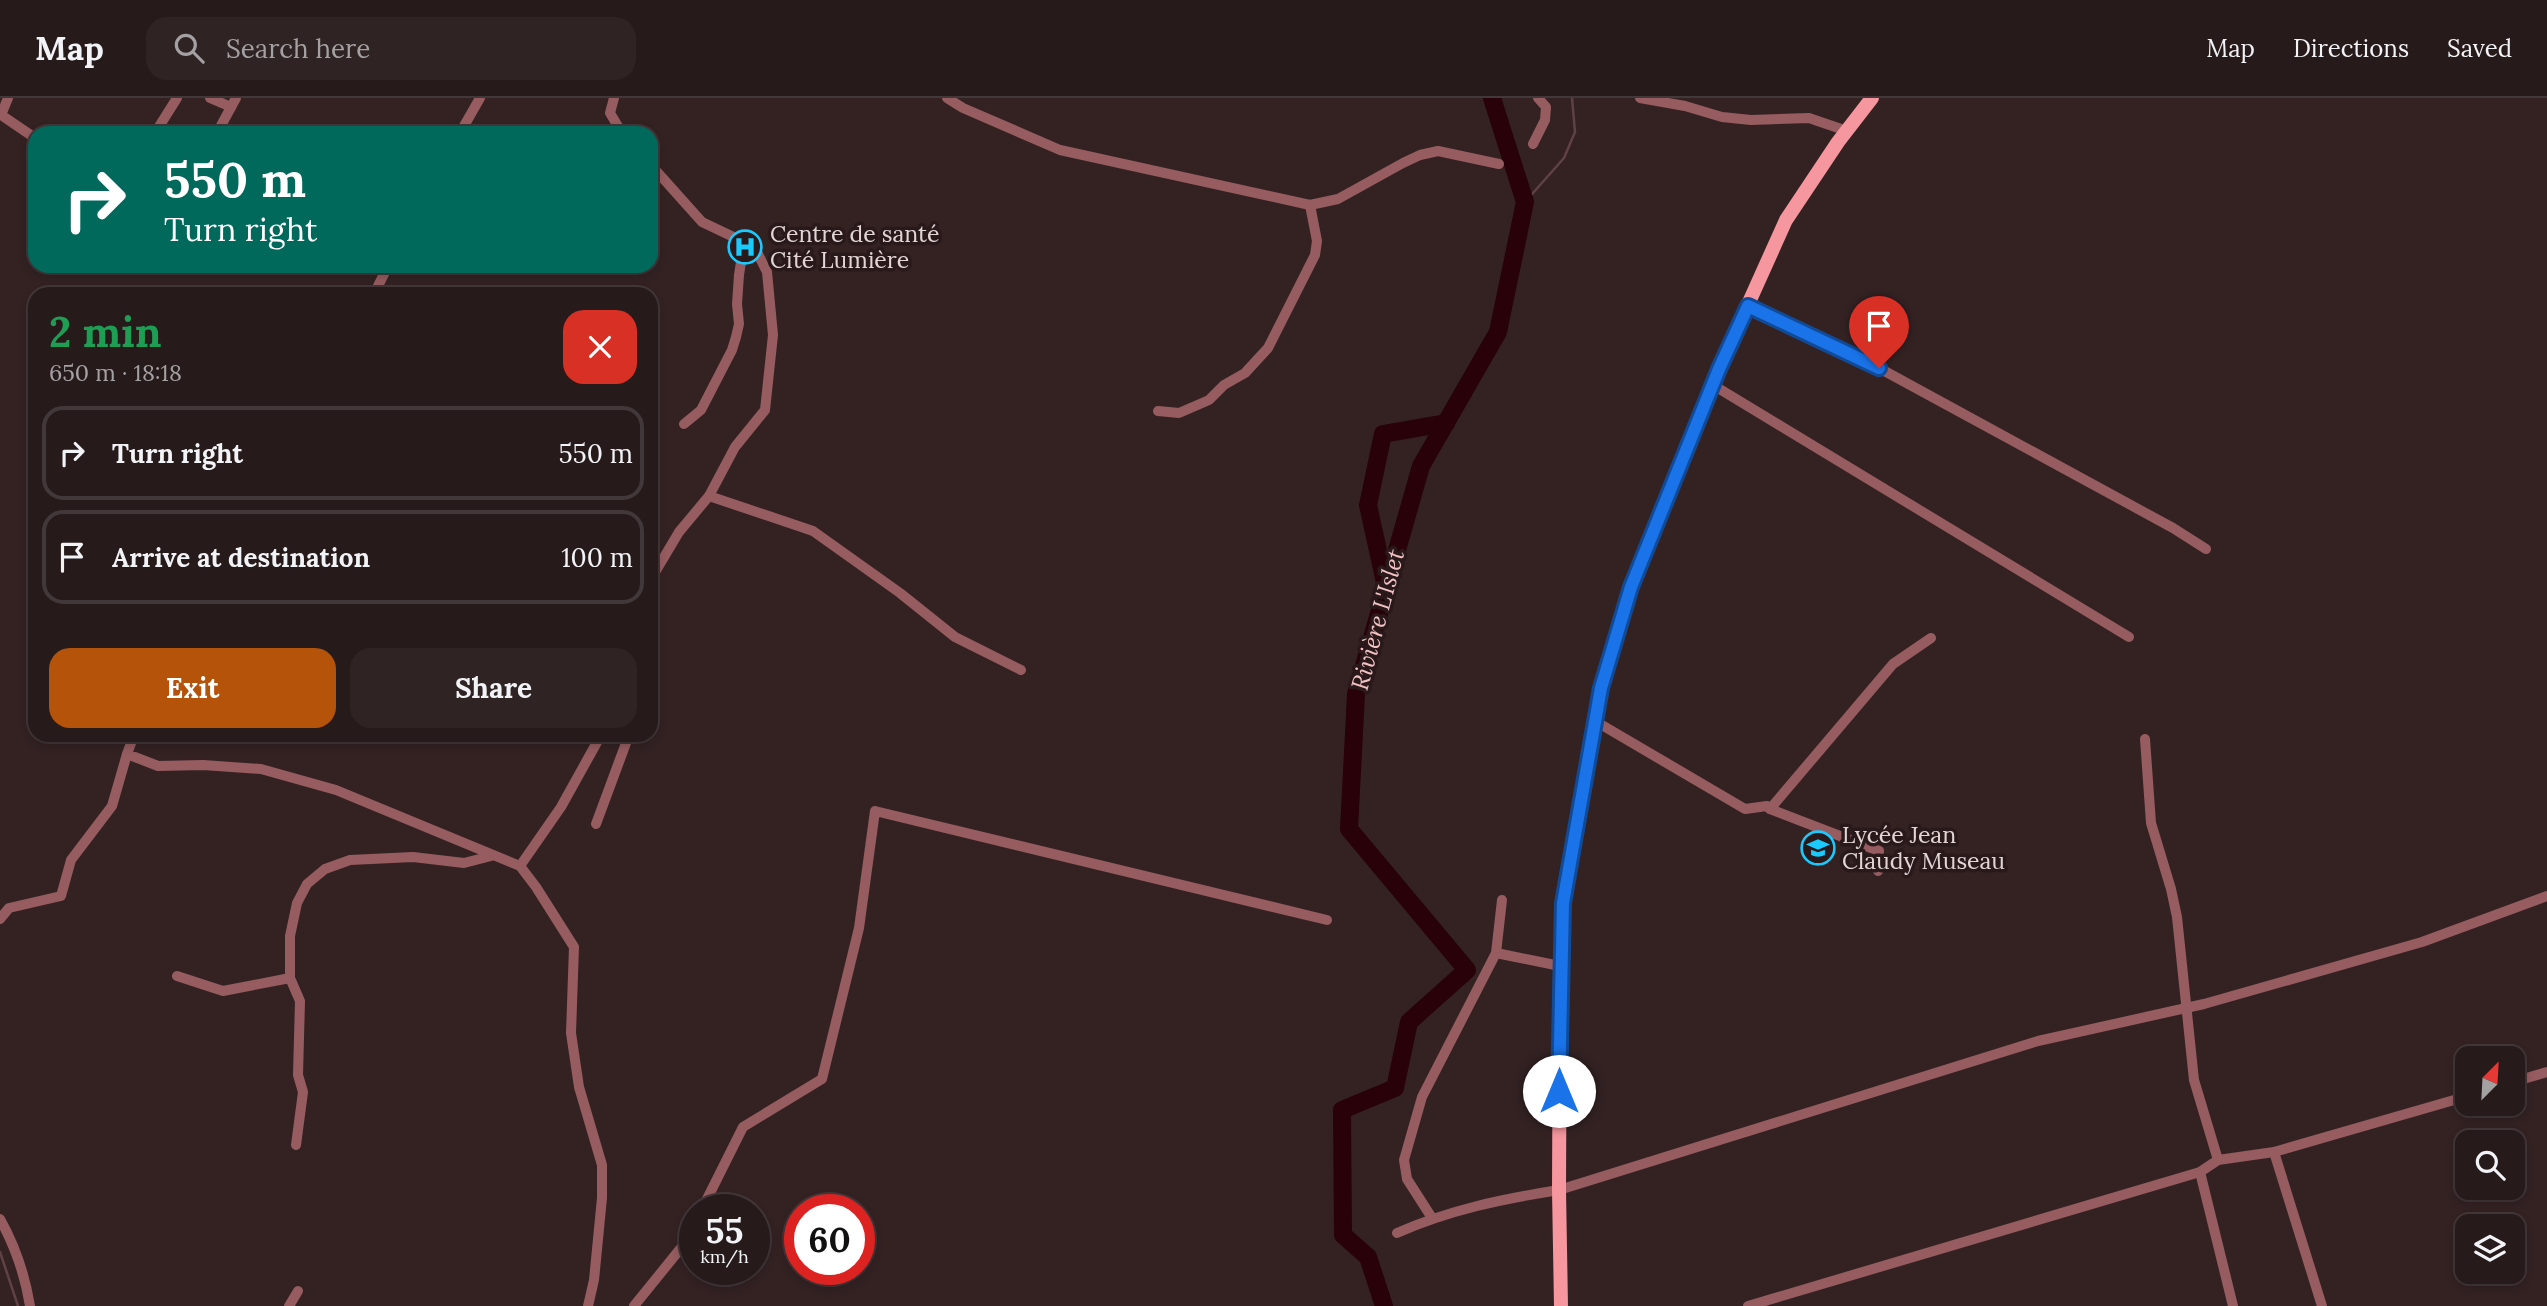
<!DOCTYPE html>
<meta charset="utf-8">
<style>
body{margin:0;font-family:Lora,serif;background:#2f2323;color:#f1f3f6;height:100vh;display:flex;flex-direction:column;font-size:26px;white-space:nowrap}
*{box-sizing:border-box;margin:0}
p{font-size:23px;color:#a4a1a2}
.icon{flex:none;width:38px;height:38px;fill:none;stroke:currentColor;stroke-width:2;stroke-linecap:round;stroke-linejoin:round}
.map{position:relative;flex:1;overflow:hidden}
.details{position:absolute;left:28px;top:189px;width:630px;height:455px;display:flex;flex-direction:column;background:#271a1a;border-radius:21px;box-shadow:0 4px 10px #0003,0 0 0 2px #433839}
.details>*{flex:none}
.top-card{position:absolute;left:28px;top:28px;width:630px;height:147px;border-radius:21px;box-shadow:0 4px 10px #0003,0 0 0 2px #433839;background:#00695c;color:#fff;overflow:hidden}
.needle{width:46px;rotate:24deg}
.tools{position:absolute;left:2455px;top:948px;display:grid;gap:14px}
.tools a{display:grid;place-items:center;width:70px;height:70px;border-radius:14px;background:#271a1a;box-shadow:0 4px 10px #0003,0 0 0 2px #433839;font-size:35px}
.speed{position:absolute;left:679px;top:1096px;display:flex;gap:14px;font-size:35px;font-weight:700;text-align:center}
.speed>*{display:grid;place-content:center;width:91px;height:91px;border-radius:50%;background:#271a1a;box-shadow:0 4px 10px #0003,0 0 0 2px #433839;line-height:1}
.speed small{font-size:18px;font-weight:400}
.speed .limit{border:10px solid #d22;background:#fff;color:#111}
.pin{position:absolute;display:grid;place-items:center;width:60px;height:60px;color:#fff;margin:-72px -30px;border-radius:50% 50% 50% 0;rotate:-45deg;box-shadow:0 0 7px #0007}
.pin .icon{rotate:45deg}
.me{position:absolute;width:77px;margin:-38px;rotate:0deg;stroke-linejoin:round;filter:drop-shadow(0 0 5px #0008)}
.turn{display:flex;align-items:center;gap:24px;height:147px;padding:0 21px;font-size:32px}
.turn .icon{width:91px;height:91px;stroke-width:2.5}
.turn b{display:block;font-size:49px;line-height:60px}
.round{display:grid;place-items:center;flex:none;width:74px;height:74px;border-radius:21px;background:#2f2323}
.summary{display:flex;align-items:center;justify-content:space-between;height:119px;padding:0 21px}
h1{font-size:42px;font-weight:800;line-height:52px;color:#1e9e55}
.button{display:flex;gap:14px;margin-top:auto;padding:14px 21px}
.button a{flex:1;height:80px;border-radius:21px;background:#b45309;color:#fff;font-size:28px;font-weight:800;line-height:80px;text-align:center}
.button a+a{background:#2f2323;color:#f1f3f6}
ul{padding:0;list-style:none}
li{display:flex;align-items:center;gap:21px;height:94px;margin:0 14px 10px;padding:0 7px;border:4px solid #433839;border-radius:21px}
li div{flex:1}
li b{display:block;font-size:26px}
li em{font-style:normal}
header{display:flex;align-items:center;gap:42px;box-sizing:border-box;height:98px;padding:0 35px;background:#271a1a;border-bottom:2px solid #433839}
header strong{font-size:33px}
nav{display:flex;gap:38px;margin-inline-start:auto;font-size:24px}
.search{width:490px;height:63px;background:#2f2323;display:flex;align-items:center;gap:18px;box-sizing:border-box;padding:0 24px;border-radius:21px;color:#a4a1a2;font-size:26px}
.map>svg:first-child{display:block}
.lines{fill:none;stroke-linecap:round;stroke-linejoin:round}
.stream{stroke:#604146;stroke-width:2.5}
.river{stroke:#280208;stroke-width:18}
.street{stroke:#965c60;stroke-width:10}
.primary{stroke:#f6969e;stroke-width:14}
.route-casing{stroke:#114b97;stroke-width:18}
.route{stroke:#1a73e8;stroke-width:12}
.labels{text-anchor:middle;stroke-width:7;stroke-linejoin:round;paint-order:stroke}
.poi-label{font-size:23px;fill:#e1d5d6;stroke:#29191a;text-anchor:start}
.water-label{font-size:24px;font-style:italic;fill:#f2c1c4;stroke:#29191a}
</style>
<header>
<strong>Map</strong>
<div class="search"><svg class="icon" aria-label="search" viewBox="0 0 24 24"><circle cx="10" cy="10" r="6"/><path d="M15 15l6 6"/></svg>Search here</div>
<nav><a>Map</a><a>Directions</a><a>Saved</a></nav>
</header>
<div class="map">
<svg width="2547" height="1208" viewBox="0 0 2547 1208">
<rect width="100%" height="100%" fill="#342223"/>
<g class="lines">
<g class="stream">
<path d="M1525 104 1564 60 1575 34 1572 0"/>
<path d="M0 1154 18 1208"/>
</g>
<g class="river">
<path d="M1386 489 1368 407 1383 336 1446 325"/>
<path d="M1384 1208 1368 1159 1343 1137 1342 1012 1395 990 1409 924 1467 872 1349 731 1356 596 1421 368 1498 234 1525 104 1492 0"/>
</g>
<g class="street">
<path d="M8 0 1 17 35 40"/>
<path d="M210 0 231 9"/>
<path d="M614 0 610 15 622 35"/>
<path d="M947 0 963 10 1060 52 1310 107 1338 101 1403 65 1420 57 1438 53 1499 66"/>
<path d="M1640 0 1685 8 1722 19 1751 22 1809 20 1847 33"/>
<path d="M155 35 177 0"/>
<path d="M217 35 236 0"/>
<path d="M460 35 480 0"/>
<path d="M1533 46 1545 22 1546 9 1538 0"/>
<path d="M651 67 702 124 744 144 756 152 767 174 773 237 765 312 735 349 709 398 679 434 651 481"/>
<path d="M374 196 388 168"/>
<path d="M1748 208 1879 270 2173 430 2206 451"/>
<path d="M1713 287 2129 539"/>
<path d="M1158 313 1179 315 1209 302 1224 287 1245 275 1268 250 1315 157 1317 143 1310 107"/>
<path d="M684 326 701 312 732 252 736 239 739 226 737 206 739 177 744 144"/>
<path d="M709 398 813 433 900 495 955 539 1021 572"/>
<path d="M1595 623 1745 711 1767 708 1770 711 1879 753 1878 773"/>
<path d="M134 637 127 656 158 668 203 667 261 671 336 692 520 768 536 789 574 849 571 935 579 989 602 1067V1100L594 1182 588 1208"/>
<path d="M2145 641 2151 725 2171 791 2177 819 2194 982 2218 1062"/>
<path d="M1770 711 1893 566 1931 540"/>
<path d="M596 726 629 637"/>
<path d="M520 768 561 709 601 637"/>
<path d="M0 821 9 810 61 798 71 762 112 708 127 656"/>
<path d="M1496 855 1560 868"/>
<path d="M177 878 223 893 290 880"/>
<path d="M2513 984 2547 974"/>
<path d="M296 1047 303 994 298 977 300 903 290 880V838L297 805 307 786 325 771 350 762 413 759 464 765 491 758"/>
<path d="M2274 1054 2322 1208"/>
<path d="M2200 1074 2233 1208"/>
<path d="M702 1111 743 1029 822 981 859 830 875 713 1327 822"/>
<path d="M1432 1120 1407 1081 1404 1062 1422 999 1496 855 1502 802"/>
<path d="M0 1121C15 1148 25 1177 30 1208"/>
<path d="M1397 1135C1449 1112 1502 1101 1559 1092L2038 943 2204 906 2422 844 2547 798"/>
<path d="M289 1208 298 1193"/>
<path d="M634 1208 685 1145 695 1125"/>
<path d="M1748 1208 2200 1074 2218 1062 2274 1054 2468 998"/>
</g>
<path class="primary" d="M1561 1208 1559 1092 1560 868 1563 805 1601 590 1631 489 1719 271 1786 122 1838 44 1872 0"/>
</g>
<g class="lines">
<defs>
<path id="route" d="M1559 993 1563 805 1601 590 1631 489 1719 271 1748 208 1879 270"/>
</defs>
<use href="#route" class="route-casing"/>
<use href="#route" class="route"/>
</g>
<defs>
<symbol id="hospital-ring" viewBox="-11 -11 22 22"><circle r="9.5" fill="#29191a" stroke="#1bcafc" stroke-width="1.5"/><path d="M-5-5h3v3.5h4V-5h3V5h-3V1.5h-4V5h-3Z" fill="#1bcafc"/></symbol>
<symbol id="school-ring" viewBox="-11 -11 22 22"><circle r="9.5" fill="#29191a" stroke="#1bcafc" stroke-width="1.5"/><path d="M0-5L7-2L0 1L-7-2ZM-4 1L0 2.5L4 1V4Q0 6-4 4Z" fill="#1bcafc"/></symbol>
</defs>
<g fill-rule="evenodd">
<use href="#hospital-ring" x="726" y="130" width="38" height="38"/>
<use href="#school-ring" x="1799" y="731" width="38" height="38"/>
</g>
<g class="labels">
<g class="poi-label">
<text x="770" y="144">Centre de santé<tspan x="770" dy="26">Cité Lumière</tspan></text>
<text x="1842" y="745">Lycée Jean<tspan x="1842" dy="26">Claudy Museau</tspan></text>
</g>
<g class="water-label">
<text transform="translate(1378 522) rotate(-75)" y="8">Rivière L'Islet</text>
</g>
</g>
</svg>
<div class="tools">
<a><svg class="needle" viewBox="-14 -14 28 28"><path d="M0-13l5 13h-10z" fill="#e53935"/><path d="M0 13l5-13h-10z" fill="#a4a1a2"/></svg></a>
<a><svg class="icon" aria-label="search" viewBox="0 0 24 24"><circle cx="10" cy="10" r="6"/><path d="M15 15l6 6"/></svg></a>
<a><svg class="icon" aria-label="layers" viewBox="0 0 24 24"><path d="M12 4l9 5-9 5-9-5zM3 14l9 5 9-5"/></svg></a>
</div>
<div class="speed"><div>55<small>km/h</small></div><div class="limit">60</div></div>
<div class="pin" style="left:1879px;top:270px;background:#d93025"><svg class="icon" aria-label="arrive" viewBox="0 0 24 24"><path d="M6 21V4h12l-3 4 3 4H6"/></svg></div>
<svg class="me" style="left:1559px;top:993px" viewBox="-20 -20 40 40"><circle r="19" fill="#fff"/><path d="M0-13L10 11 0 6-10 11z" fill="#1a73e8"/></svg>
<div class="top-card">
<div class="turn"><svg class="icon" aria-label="right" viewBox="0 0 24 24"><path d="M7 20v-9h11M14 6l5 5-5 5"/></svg><div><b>550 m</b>Turn right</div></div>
</div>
<section class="details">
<div class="summary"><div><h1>2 min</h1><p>650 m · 18:18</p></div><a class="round" style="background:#d93025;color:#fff"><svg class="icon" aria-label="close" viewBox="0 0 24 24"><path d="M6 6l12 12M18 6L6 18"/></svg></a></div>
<ul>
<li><svg class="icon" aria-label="right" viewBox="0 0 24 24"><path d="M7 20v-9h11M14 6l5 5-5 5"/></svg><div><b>Turn right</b></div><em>550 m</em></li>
<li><svg class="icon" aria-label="arrive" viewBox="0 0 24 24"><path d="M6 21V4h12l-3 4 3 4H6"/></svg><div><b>Arrive at destination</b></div><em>100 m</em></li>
</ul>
<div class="button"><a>Exit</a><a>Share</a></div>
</section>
</div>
